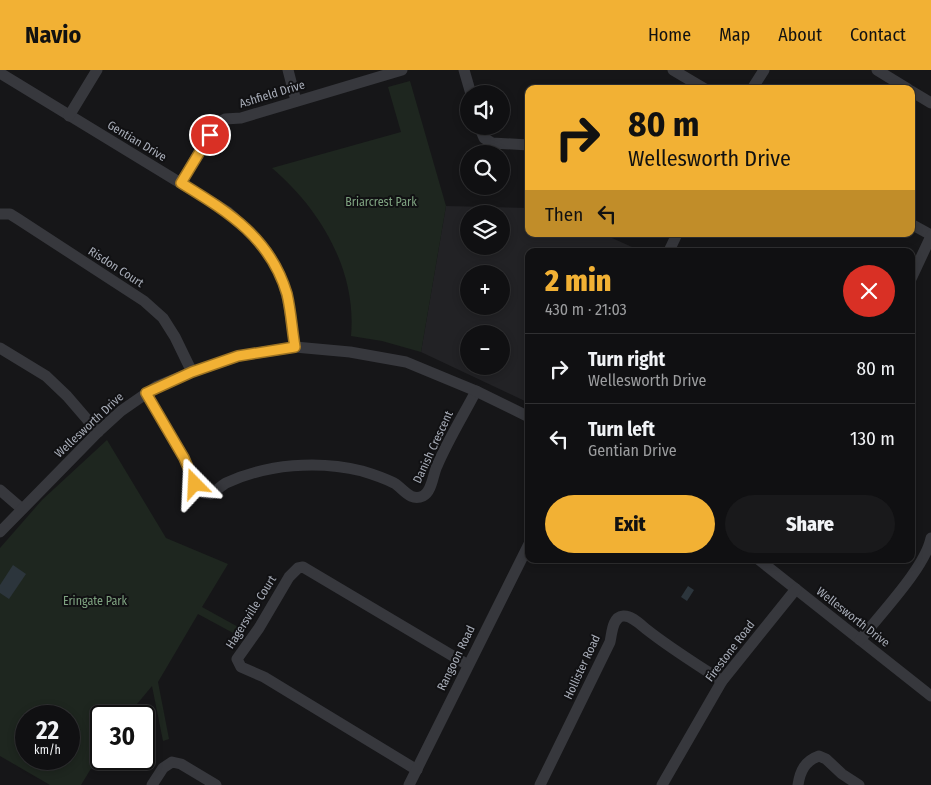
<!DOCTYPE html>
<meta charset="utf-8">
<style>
body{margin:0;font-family:"Fira Sans Condensed",sans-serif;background:#19191b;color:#f1f3f6;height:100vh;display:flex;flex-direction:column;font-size:19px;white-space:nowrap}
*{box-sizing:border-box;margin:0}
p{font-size:16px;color:#9c9d9f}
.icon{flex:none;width:28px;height:28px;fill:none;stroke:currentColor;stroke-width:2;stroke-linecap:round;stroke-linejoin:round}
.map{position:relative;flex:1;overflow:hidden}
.drawer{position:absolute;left:525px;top:178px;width:390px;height:315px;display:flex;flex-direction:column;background:#101012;border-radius:10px;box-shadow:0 2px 8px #0003,0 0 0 1px #303032}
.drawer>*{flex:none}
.guide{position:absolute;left:525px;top:15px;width:390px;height:152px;border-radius:10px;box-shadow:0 2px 8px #0003,0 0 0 1px #303032;background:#f2b134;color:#111;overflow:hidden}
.controls{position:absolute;left:460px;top:15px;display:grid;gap:10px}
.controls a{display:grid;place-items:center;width:50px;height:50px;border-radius:50%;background:#101012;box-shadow:0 2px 8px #0003,0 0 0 1px #303032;font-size:25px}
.speed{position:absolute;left:15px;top:635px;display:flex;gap:10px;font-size:25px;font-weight:700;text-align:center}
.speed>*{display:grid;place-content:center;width:65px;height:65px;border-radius:50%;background:#101012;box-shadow:0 2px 8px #0003,0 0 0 1px #303032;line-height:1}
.speed small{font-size:12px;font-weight:400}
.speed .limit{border:2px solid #111;border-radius:8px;background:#fff;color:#111}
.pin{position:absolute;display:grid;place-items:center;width:42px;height:42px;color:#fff;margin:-21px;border:2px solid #fff;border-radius:50%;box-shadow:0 1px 5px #0007}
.me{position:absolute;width:55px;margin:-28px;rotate:339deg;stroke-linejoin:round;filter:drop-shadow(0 0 4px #0008)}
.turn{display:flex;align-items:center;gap:18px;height:105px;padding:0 20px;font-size:22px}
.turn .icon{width:65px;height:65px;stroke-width:2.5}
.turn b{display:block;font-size:35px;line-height:42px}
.then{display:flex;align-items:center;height:48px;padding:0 20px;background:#0003;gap:10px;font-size:19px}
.round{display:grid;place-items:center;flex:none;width:52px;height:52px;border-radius:26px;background:#19191b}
.overview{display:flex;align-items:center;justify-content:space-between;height:85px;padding:0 20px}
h1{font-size:30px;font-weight:800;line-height:38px;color:#f2b134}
.action{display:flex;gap:10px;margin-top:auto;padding:10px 20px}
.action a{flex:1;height:58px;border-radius:30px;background:#f2b134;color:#111;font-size:20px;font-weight:800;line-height:58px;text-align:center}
.action a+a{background:#19191b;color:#f1f3f6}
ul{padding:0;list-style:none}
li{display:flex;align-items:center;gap:15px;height:70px;padding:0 20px;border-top:1px solid #303032}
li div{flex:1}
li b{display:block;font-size:19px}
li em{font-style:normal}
header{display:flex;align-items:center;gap:30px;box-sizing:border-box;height:70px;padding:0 25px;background:#f2b134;color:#111}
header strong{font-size:24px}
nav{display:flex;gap:28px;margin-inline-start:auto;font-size:18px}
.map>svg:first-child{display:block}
.built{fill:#222225;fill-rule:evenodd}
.green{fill:#1e261f;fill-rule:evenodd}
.water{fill:#2c353c}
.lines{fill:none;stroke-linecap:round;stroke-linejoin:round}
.minor{stroke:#37383d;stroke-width:11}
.route-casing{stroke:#9d7322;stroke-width:12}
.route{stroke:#f2b134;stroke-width:9}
.labels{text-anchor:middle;stroke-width:4;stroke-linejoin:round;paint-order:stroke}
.street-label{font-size:12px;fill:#a8adb8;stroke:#111113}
.park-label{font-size:12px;fill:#7fa381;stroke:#111113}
</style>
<header>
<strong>Navio</strong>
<nav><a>Home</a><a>Map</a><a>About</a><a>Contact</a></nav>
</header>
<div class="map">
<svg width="931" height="715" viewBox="0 0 931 715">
<rect width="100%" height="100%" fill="#161618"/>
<path class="built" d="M446 136 529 138V164H603L641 181H529V333L421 282ZM469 144H501V176H469ZM469 204H501V236H469ZM469 264H501V296H469Z"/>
<g class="green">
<path d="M410 11 446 136 421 282 382 271 351 266C357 200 320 139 272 98L401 62 388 17Z"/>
<path d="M107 370 166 468 228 494 202 537 240 558 235 564 198 544 158 612 169 669 163 671 152 616 127 646H101V682L81 715H50L0 686V478L42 430ZM26 646H69V689H26Z"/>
</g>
<g class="water">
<path d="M13 495 26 504 9 529 0 523V515Z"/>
<path d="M688 516 694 520 687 531 681 527Z"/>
</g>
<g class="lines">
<g class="minor">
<path d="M288 0 296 31"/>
<path d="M464 0 471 24"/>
<path d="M673 0 705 19"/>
<path d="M877 0 908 19"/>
<path d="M0 3 228 142C256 167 279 189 287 227 291 244 292 261 295 277"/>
<path d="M752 19 764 0"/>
<path d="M911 21 931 33"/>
<path d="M69 46 97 0"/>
<path d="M479 56 484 68 492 73 529 75"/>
<path d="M181 113 205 72 218 53 225 49 241 48 402 0"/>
<path d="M0 144H10L18 149 144 231 163 248 175 267 192 302"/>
<path d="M911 154 931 165"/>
<path d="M669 181 677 164"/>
<path d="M911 209 931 166"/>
<path d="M0 278 46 306 67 326 98 362"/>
<path d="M146 323 184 388 195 414 204 423 211 424C216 421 221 416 226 413 267 394 318 390 362 401 372 404 384 408 394 413 403 418 410 432 423 426 432 422 433 404 437 396 448 370 463 346 476 321"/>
<path d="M0 420 22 439"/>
<path d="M0 462 98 362 121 341 157 316 192 302 239 286 295 277 350 282 406 292 476 321 529 347"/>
<path d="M758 489 931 626"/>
<path d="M860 570C880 544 925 498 931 468"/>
<path d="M417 700 264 607 241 597 237 589 259 558 289 507 298 498 303 497 468 595"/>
<path d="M152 715 163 698 172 692 181 694 216 715"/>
<path d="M409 715 529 474"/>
<path d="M540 715 610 572C612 564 612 547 623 546 631 545 640 554 646 559 670 578 696 594 722 611"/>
<path d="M662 715 722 611 796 519"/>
<path d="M798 715C800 701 805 691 819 686L826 689 842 704 859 715"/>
</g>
</g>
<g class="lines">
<defs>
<path id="route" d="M195 414 184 388 146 323 192 302 238 286 295 277C292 260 291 241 287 224 270 167 228 142 181 113L210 65"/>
</defs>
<use href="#route" class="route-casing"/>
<use href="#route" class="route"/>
</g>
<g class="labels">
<g class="street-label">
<text transform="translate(272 24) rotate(-17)" y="4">Ashfield Drive</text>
<text transform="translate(137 71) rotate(31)" y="4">Gentian Drive</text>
<text transform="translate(116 197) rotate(33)" y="4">Risdon Court</text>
<text transform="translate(89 355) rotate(-43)" y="4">Wellesworth Drive</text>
<text transform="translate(433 377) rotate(-65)" y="4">Danish Crescent</text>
<text transform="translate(251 542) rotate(-58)" y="4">Hagersville Court</text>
<text transform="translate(853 547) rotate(38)" y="4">Wellesworth Drive</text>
<text transform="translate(730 581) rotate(-53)" y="4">Firestone Road</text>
<text transform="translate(456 588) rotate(-64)" y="4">Rangoon Road</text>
<text transform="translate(582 597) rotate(-65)" y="4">Hollister Road</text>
</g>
<g class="park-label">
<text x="381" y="136">Briarcrest Park</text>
<text x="95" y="535">Eringate Park</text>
</g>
</g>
</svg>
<div class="controls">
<a><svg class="icon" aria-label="sound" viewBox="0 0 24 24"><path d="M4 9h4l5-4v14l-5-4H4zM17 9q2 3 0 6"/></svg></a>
<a><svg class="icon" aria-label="search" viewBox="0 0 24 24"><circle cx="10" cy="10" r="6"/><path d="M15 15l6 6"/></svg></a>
<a><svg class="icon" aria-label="layers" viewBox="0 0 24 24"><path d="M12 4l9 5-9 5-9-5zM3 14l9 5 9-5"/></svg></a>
<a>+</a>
<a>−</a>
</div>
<div class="speed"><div>22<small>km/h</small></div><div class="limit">30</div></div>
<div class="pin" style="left:210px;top:65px;background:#d93025"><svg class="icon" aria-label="arrive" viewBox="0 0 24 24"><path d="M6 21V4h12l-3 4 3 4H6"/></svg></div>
<svg class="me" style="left:195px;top:414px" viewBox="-20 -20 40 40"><path d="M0-17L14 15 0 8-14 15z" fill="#f2b134" stroke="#fff" stroke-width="4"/></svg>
<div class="guide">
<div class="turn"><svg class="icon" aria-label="right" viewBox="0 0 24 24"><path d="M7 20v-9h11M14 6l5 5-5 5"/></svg><div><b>80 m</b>Wellesworth Drive</div></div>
<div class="then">Then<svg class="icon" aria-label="left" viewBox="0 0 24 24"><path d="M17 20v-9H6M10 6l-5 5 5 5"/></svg></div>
</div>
<section class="drawer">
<div class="overview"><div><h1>2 min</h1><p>430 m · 21:03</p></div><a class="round" style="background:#d93025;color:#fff"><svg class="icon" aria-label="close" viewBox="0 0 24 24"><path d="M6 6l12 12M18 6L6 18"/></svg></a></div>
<ul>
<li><svg class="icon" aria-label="right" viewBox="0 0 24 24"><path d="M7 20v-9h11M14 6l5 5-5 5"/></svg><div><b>Turn right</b><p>Wellesworth Drive</p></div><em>80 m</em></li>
<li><svg class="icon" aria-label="left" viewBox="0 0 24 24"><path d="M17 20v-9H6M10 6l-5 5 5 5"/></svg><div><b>Turn left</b><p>Gentian Drive</p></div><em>130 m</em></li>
</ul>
<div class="action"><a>Exit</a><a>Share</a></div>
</section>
</div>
